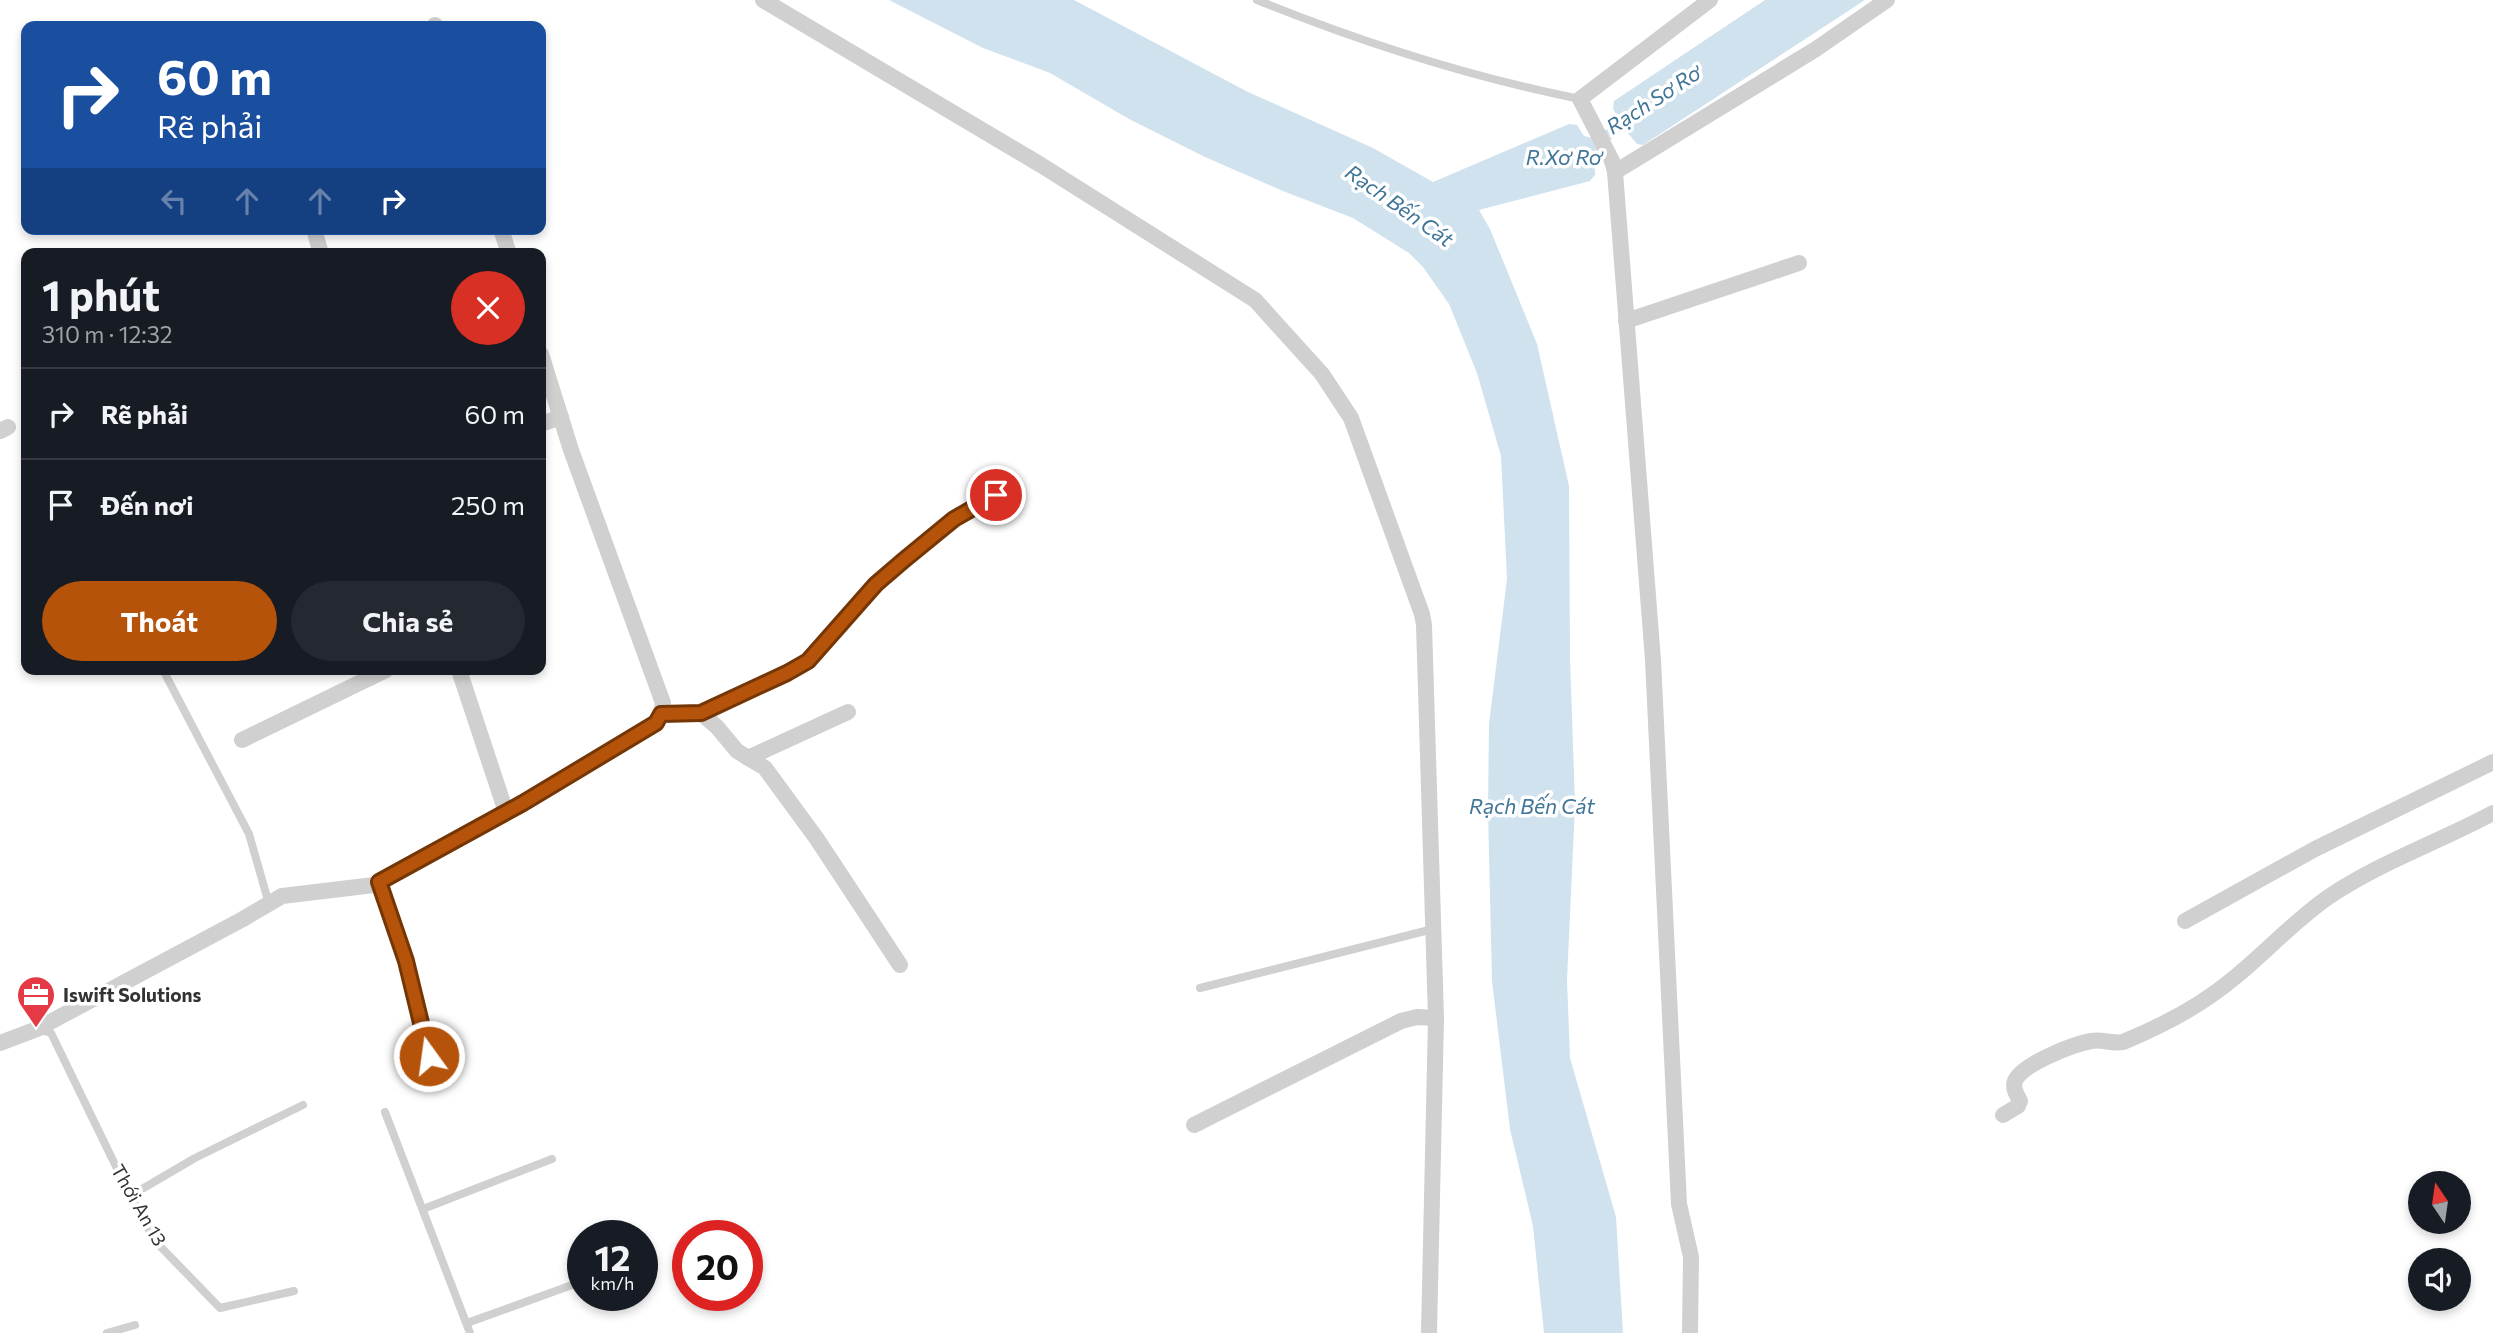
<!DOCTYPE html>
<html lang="vi">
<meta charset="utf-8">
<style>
body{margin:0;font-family:Commissioner,sans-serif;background:#242831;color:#f1f3f6;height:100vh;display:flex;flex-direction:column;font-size:26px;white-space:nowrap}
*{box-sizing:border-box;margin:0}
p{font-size:23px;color:#9ea1a6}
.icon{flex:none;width:38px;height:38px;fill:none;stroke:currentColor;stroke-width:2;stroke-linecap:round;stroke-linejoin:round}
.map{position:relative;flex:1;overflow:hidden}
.details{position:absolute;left:21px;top:248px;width:525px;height:427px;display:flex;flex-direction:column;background:#171b24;border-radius:14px;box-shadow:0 4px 10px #0003}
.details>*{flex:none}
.guide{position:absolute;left:21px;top:21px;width:525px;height:214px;border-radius:14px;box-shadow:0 4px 10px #0003;background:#1a4fa0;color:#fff;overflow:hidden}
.needle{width:46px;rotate:347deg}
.buttons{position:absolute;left:2408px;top:1171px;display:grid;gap:14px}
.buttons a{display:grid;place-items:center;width:63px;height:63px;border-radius:50%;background:#171b24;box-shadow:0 4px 10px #0003;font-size:35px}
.speed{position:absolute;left:567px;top:1220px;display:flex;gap:14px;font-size:35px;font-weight:700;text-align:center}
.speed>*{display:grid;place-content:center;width:91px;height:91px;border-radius:50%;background:#171b24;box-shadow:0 4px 10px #0003;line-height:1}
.speed small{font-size:18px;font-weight:400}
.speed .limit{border:10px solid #d22;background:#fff;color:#111}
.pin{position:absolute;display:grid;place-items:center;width:60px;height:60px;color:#fff;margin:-30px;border:4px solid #fff;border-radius:50%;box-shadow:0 2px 7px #0007}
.me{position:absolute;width:77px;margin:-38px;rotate:346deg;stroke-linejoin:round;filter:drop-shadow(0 0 5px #0008)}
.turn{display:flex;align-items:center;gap:24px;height:147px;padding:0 21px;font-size:32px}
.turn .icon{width:91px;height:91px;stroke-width:2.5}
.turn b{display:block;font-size:49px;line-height:60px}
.lanes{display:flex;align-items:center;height:66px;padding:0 21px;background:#0003;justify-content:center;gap:35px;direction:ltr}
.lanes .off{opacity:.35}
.round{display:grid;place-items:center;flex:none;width:74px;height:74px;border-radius:37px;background:#242831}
.summary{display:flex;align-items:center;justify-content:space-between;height:119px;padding:0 21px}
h1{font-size:42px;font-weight:700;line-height:52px}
.button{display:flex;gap:14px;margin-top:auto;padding:14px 21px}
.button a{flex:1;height:80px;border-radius:42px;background:#b45309;color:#fff;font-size:28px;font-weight:700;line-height:80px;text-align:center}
.button a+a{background:#242831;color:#f1f3f6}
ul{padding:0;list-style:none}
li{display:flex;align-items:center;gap:21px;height:91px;padding:0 21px;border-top:2px solid #363941}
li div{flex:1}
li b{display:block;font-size:26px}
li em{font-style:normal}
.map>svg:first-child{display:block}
.water{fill:#cfe2ee}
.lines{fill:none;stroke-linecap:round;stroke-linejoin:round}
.lane{stroke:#d0d0d0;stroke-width:8}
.street{stroke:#d0d0d0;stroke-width:16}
.route-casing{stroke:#753606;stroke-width:18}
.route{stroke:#b45309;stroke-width:12}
.labels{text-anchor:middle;stroke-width:7;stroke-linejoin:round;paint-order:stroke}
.poi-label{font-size:19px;font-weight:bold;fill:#333;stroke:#fff;text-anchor:start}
.street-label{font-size:19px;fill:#333;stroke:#fff}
.water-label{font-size:21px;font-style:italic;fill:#3f7597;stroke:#fff}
</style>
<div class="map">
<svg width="2493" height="1333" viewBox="0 0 2493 1333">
<rect width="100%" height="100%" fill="#fff"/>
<path class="water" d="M889 0H1074L1248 92 1373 148 1433 182 1569 124 1577 125 1584 136 1592 138 1618 123V117L1613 109 1614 101 1765 0H1865L1643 145 1637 144 1627 132H1620L1595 153V175L1590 181 1479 210 1490 229 1537 344 1569 486 1570 657 1575 805 1567 980 1570 1058 1616 1217 1623 1333H1544L1533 1226 1510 1129 1492 981 1488 811 1489 724 1507 579 1501 456 1477 373 1449 304 1423 267 1409 253 1353 218 1283 191 1205 157 1129 119 1050 73 983 48Z"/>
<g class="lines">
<g class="lane">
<path d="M1257 0C1361 42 1470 77 1580 99"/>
<path d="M163 670 249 834 269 904"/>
<path d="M701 713C735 697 776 683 807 661 832 643 853 607 875 585 912 549 953 520 996 495"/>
<path d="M379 882 406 961 429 1056"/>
<path d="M1200 988 1433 929"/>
<path d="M40 1030 51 1033 125 1185 155 1241 220 1308 294 1291"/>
<path d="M385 1112 470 1333"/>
<path d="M130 1196 195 1158 303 1105"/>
<path d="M423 1209 552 1159"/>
<path d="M467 1323 583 1281"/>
<path d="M107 1333 135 1325"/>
</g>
<g class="street">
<path d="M763 0 1041 165 1255 300 1322 374 1351 418 1422 614 1424 625 1436 1018 1429 1333"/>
<path d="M435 25V26"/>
<path d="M1615 172 1816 49 1887 0"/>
<path d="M314 229 321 254"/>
<path d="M501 229 509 254"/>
<path d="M1626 321 1799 263"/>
<path d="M541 424 561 417"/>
<path d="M0 431 8 427"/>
<path d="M459 670 506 812"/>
<path d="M661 714 701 713 717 727 737 751 765 768 817 839 900 965"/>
<path d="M242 740 386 670"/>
<path d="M748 758 848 712"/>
<path d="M2185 921 2315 849 2493 762"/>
<path d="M0 1043 37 1029 243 919 282 896 374 885 523 803 656 723 661 714 663 703 571 450 541 354"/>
<path d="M2003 1115 2018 1106 2020 1101C2017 1095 2012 1088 2015 1081 2022 1064 2074 1044 2091 1041 2102 1039 2112 1044 2123 1042 2162 1026 2202 1005 2234 978 2266 952 2293 922 2327 898 2378 863 2439 842 2493 813"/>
<path d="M1194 1125 1401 1021 1417 1017 1436 1018"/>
<path d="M1690 1333 1691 1257 1679 1204 1653 660 1615 172 1612 161 1580 99 1710 0"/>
</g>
</g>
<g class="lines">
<defs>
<path id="route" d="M429 1056 406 961 379 882 523 803 656 723 661 714 701 713 787 673 808 661 876 584 904 560 954 519 996 495"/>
</defs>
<use href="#route" class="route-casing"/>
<use href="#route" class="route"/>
</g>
<defs>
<symbol id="office-pin" viewBox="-11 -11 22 30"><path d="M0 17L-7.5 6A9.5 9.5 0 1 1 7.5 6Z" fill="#e63946" stroke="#fff"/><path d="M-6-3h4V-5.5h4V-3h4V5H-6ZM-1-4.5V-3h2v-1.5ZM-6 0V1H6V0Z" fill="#fff"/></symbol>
</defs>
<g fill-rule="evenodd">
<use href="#office-pin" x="14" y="973" width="44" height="60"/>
</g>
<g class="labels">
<g class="poi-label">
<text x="63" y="1002">Iswift Solutions</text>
</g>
<g class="street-label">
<text transform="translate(139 1205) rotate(60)" y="7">Thới An 13</text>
</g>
<g class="water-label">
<text transform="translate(1654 100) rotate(-33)" y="7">Rạch Sơ Rơ</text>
<text x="1564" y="165">R.Xơ Rơ</text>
<text transform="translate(1399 206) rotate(35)" y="7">Rạch Bến Cát</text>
<text x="1532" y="814">Rạch Bến Cát</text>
</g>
</g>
</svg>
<div class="buttons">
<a><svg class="needle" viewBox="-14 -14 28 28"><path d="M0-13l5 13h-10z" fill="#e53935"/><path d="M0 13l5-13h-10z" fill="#9ea1a6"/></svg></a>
<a><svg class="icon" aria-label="sound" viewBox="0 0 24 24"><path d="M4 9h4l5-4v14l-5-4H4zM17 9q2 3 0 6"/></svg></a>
</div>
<div class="speed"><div>12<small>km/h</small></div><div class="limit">20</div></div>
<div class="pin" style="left:996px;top:495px;background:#d93025"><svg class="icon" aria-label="arrive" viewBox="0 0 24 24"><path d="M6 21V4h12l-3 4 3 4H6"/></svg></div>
<svg class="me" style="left:429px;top:1056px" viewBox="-20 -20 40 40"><circle r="17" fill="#b45309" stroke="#fff" stroke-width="3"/><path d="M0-11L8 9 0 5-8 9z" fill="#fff"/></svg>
<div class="guide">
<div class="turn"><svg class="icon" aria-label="right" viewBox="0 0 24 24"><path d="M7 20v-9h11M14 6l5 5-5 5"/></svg><div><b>60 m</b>Rẽ phải</div></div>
<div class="lanes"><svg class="icon off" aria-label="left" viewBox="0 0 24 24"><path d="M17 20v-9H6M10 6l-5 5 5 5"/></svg><svg class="icon off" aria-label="ahead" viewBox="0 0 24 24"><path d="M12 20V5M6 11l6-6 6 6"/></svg><svg class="icon off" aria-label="ahead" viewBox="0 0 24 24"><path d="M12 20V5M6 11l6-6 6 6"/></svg><svg class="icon" aria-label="right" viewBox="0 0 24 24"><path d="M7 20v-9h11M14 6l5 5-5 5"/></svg></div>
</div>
<section class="details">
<div class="summary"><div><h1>1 phút</h1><p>310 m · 12:32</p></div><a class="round" style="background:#d93025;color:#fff"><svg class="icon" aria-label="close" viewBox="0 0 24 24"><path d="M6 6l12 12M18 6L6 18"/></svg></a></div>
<ul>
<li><svg class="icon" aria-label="right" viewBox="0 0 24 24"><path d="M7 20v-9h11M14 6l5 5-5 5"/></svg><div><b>Rẽ phải</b></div><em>60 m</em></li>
<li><svg class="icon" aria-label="arrive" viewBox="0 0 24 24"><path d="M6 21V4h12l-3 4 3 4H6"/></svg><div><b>Đến nơi</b></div><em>250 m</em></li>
</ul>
<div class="button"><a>Thoát</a><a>Chia sẻ</a></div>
</section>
</div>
